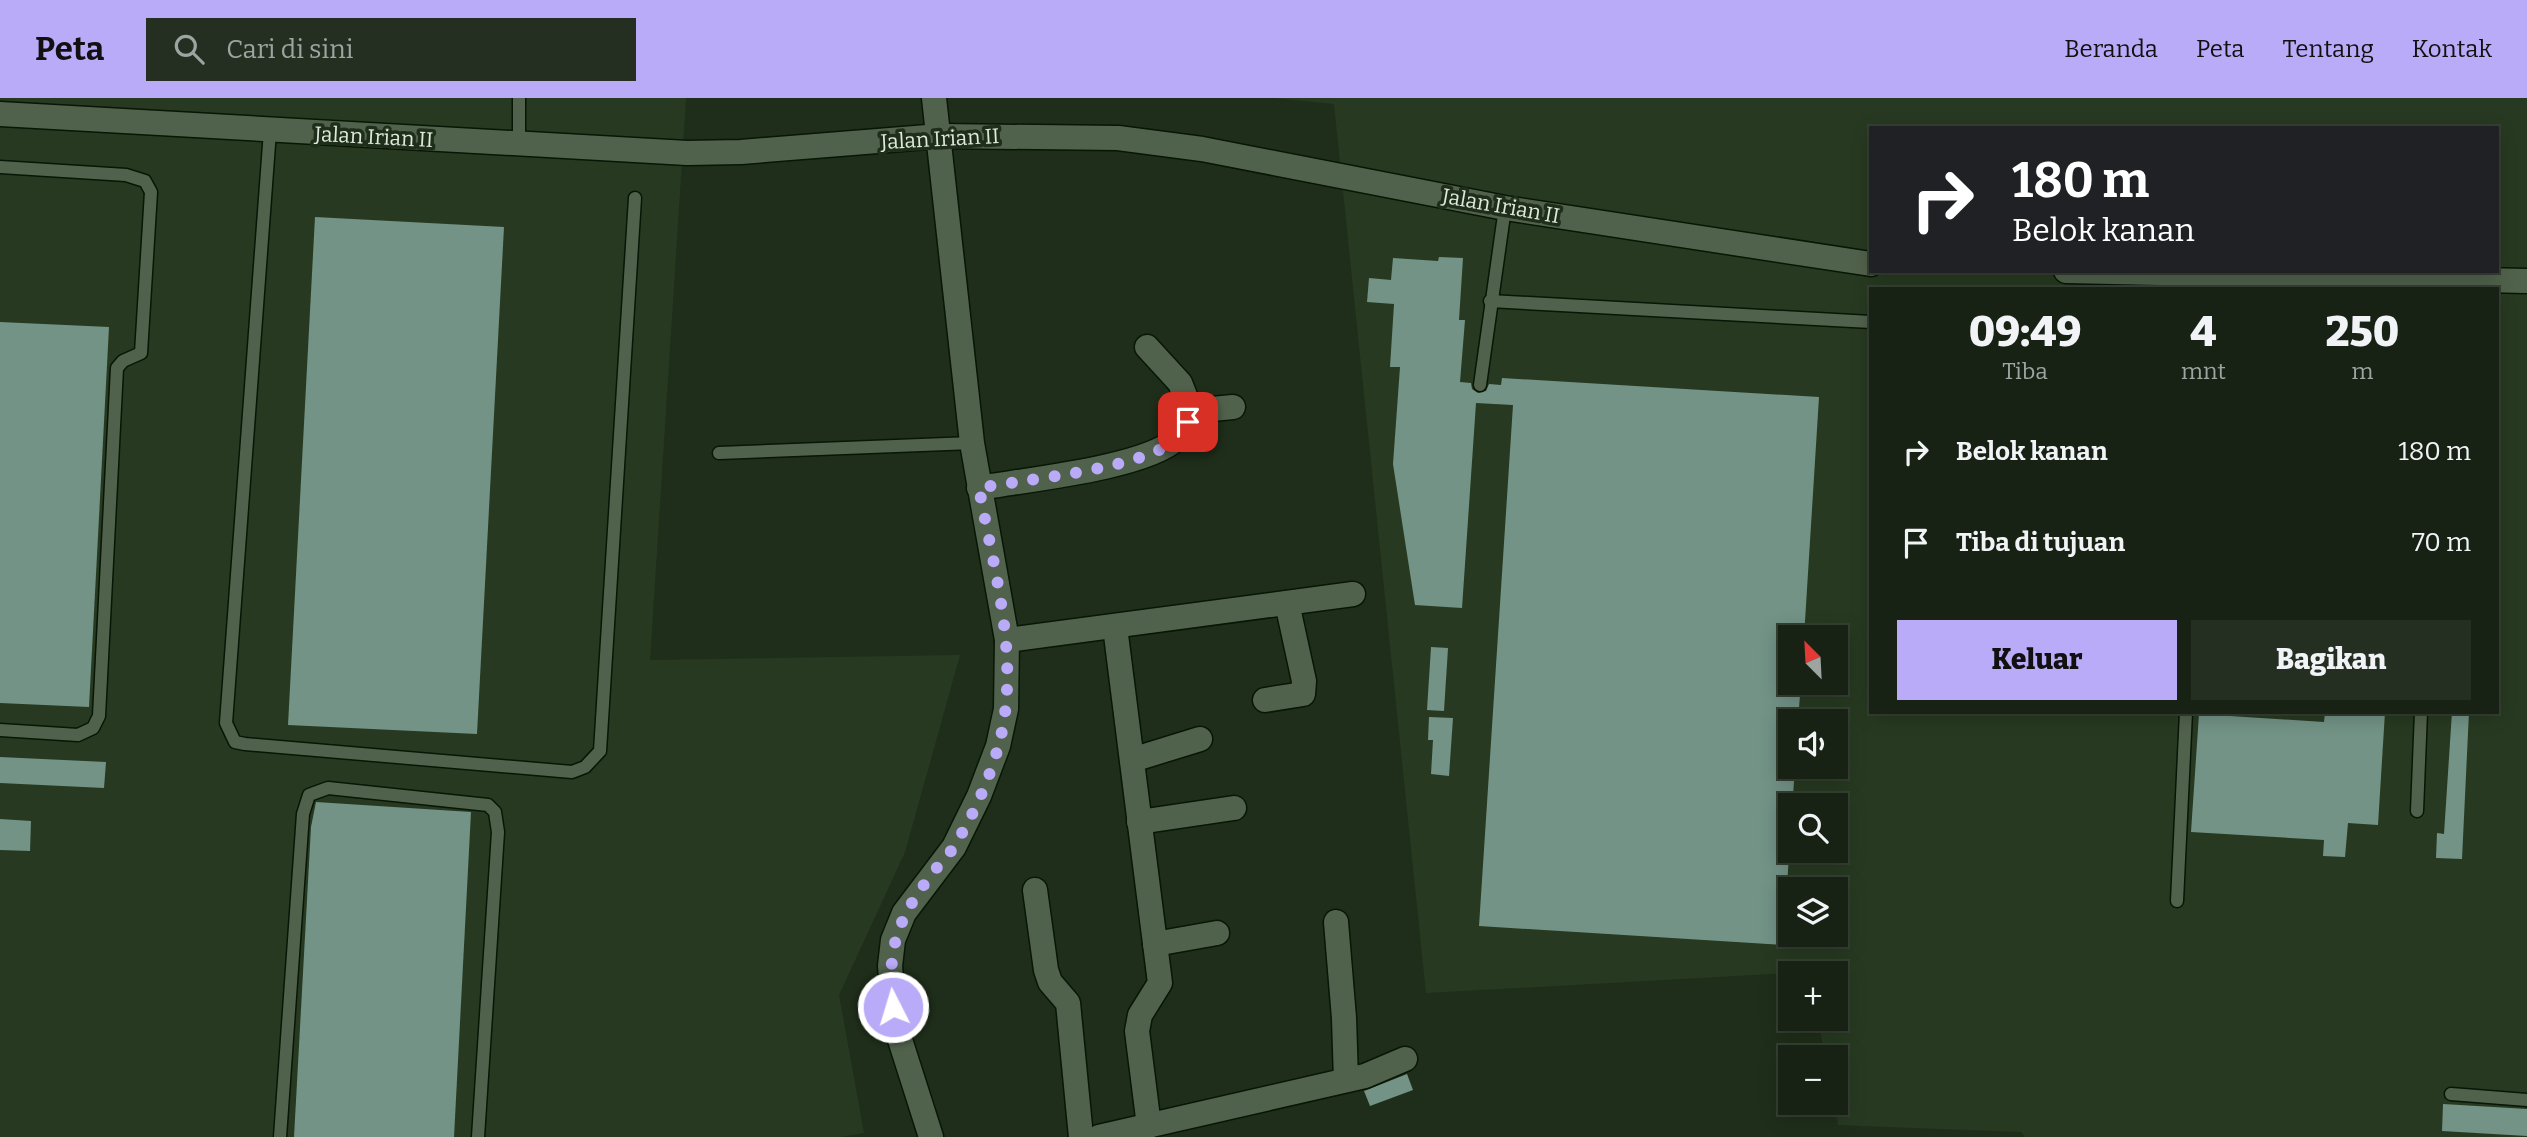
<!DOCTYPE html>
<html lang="id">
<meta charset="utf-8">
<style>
body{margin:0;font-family:Bitter,serif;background:#242f22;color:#f1f3f6;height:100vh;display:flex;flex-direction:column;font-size:26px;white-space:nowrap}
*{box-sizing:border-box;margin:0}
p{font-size:23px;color:#9ea4a0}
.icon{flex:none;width:38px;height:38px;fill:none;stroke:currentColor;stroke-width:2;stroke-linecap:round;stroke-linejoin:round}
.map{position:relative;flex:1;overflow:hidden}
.details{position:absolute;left:1869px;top:189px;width:630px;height:427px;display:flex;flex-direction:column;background:#172214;border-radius:0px;box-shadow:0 4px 18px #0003,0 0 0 2px #363f34}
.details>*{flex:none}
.top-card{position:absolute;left:1869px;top:28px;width:630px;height:147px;border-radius:0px;box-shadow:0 4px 18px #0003,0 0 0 2px #363f34;background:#202124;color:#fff;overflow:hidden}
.needle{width:46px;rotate:336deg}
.tools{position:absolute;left:1778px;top:527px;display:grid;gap:14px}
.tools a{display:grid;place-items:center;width:70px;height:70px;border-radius:0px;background:#172214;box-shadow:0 4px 18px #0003,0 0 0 2px #363f34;font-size:35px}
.pin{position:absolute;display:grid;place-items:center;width:60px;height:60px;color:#fff;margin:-30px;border-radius:14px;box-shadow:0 4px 10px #0006}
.me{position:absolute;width:77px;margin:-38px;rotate:355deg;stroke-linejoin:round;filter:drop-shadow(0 0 5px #0008)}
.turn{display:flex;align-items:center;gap:24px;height:147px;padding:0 28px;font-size:32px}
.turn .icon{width:91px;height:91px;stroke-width:2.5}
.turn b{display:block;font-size:49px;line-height:60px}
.eta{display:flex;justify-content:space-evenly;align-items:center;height:119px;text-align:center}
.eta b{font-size:42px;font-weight:800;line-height:49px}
.action{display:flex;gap:14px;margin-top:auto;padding:14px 28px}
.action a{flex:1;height:80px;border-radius:0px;background:#b9abf7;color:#111;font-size:28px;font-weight:800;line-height:80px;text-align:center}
.action a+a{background:#242f22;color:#f1f3f6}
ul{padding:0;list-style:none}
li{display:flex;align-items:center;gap:21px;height:91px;padding:0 28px}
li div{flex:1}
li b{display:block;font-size:26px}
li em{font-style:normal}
header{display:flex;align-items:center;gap:42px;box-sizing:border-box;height:98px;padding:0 35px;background:#b9abf7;color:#111}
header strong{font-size:33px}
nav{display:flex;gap:38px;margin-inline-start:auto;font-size:24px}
.search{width:490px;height:63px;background:#242f22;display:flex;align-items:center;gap:18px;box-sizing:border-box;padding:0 24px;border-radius:0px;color:#9ea4a0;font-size:26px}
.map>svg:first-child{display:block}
.built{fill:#273a21;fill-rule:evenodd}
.building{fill:#739387}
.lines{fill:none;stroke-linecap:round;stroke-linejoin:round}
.service-casing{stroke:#081605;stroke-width:15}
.minor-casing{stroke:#081605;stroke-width:27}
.service{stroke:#51624c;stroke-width:12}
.minor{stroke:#51624c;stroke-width:24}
.route{stroke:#b9abf7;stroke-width:12;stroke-dasharray:0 21.6}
.labels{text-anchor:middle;stroke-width:7;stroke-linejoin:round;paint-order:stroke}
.street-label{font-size:21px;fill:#dee8db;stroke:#1f2e1a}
</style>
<header>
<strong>Peta</strong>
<div class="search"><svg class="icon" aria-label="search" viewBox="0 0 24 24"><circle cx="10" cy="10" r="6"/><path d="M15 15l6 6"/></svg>Cari di sini</div>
<nav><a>Beranda</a><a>Peta</a><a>Tentang</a><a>Kontak</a></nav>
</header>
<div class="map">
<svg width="2527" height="1039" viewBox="0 0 2527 1039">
<rect width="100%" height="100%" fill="#1f2e1a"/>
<g class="built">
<path d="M0 0H686L650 562 960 557 905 754 839 897 864 1035 840 1039H0Z"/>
<path d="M1274 0H2527V1039H2025L2021 1034 1838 1027 1834 1005 1836 959H1825L1818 921 1836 920V875L1809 874 1426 895 1334 6ZM1871 30H2497V173H1871ZM1871 191H2497V614H1871ZM1790 539H1836V584H1790ZM1790 623H1836V668H1790ZM1790 707H1836V752H1790ZM1790 791H1836V836H1790Z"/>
</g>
<g class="building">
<path d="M315 119 504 129 477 636 288 627Z"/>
<path d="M1439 159 1463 160 1459 222H1465L1460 284 1471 285 1472 291 1478 295 1486 293 1489 286 1501 287 1502 280 1819 299 1804 539H1790V584H1801L1798 623H1790V668H1795L1783 847 1479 828 1513 307 1476 305 1462 510 1415 507 1393 366 1400 269H1390L1394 206 1367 204 1369 180 1391 182 1393 160 1438 163Z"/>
<path d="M0 224 109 229 89 609 0 605Z"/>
<path d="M1431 549 1448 550 1444 613 1427 612Z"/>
<path d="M2325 614H2385L2378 727 2348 725 2345 759 2323 758 2324 742 2191 734 2199 616 2324 624Z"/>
<path d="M2452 614H2469L2462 761 2436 760 2437 735 2444 736Z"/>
<path d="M1429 619 1453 620 1449 678 1431 676 1433 642H1428Z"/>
<path d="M0 659 106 664 104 690 0 685Z"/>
<path d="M316 704 471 714 454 1039H294L311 729Z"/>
<path d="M0 721 31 723 30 753 0 752Z"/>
<path d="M1407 976 1413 992 1370 1008 1364 993Z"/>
<path d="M2443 1006 2527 1011V1038L2442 1033Z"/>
</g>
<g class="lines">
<defs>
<g id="service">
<path d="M270 33 226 625 235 644 245 646 572 674 585 669 600 653 635 100"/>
<path d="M519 46V0"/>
<path d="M0 69 126 77 145 83 151 94 141 255 123 263 117 270 99 618 93 630 78 637 0 632"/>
<path d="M1490 203 1871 224"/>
<path d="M1480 287 1505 110"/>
<path d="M719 355 972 345"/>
<path d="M2417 713 2421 614"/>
<path d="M2177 803 2186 614"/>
<path d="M2451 996 2527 1002"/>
<path d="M280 1039 303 716 309 697 328 690 488 707 495 714 498 734 478 1039"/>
</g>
<g id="minor">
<path d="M0 16 687 55 741 54 940 38 1118 40 1202 51 1505 110 1871 166"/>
<path d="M2066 173 2527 183"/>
<path d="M1147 249 1180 285 1191 313"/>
<path d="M979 390C1024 382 1145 370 1176 341 1184 333 1188 323 1191 313L1233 309"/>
<path d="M1115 529 1160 885 1140 917 1137 933 1149 1028"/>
<path d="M1007 542 1353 496"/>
<path d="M1265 602 1303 596 1304 583 1287 505"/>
<path d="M1132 662 1200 641"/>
<path d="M1139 724 1234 710"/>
<path d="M1035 792 1046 872 1050 884 1068 905 1081 1039"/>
<path d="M1336 824 1344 920 1346 982"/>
<path d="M1155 846 1217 835"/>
<path d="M931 1039 895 926 890 868 893 842 904 815 954 749 979 698 998 648 1006 611 1007 542 972 345 934 0"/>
<path d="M1099 1039 1365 978 1405 961"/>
</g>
</defs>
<use href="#service" class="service-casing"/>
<use href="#minor" class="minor-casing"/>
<use href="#service" class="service"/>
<use href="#minor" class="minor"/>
</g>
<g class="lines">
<path class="route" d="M893 909C887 851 896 824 931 777 938 767 948 759 954 748 973 719 990 680 999 646 1021 562 994 473 979 390 1026 381 1142 371 1175 342 1180 337 1184 330 1188 324"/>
</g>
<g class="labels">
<g class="street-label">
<text transform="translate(374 39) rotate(3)" y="7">Jalan Irian II</text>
<text transform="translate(940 41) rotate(-3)" y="7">Jalan Irian II</text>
<text transform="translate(1501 108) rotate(10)" y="7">Jalan Irian II</text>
</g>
</g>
</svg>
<div class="tools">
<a><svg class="needle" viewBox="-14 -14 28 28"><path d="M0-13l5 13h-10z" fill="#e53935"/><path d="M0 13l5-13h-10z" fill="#9ea4a0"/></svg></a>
<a><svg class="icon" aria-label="sound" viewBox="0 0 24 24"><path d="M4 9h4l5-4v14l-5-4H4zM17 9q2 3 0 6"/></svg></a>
<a><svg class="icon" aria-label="search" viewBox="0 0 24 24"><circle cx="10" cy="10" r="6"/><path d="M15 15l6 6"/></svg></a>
<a><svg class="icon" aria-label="layers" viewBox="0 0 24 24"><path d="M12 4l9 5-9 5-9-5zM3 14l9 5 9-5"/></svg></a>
<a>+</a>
<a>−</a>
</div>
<div class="pin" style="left:1188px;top:324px;background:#d93025"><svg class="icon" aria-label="arrive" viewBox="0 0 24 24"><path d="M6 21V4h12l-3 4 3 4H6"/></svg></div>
<svg class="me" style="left:893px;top:909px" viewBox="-20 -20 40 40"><circle r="17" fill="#b9abf7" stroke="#fff" stroke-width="3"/><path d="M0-11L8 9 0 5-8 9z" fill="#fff"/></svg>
<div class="top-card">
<div class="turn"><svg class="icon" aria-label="right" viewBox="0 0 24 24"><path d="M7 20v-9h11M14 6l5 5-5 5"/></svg><div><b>180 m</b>Belok kanan</div></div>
</div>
<section class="details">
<div class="eta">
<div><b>09:49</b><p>Tiba</p></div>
<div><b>4</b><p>mnt</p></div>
<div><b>250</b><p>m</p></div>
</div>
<ul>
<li><svg class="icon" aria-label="right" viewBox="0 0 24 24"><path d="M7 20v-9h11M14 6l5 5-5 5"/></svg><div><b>Belok kanan</b></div><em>180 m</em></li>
<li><svg class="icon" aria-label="arrive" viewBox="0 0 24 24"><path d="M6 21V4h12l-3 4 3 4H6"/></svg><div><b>Tiba di tujuan</b></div><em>70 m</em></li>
</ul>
<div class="action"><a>Keluar</a><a>Bagikan</a></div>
</section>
</div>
